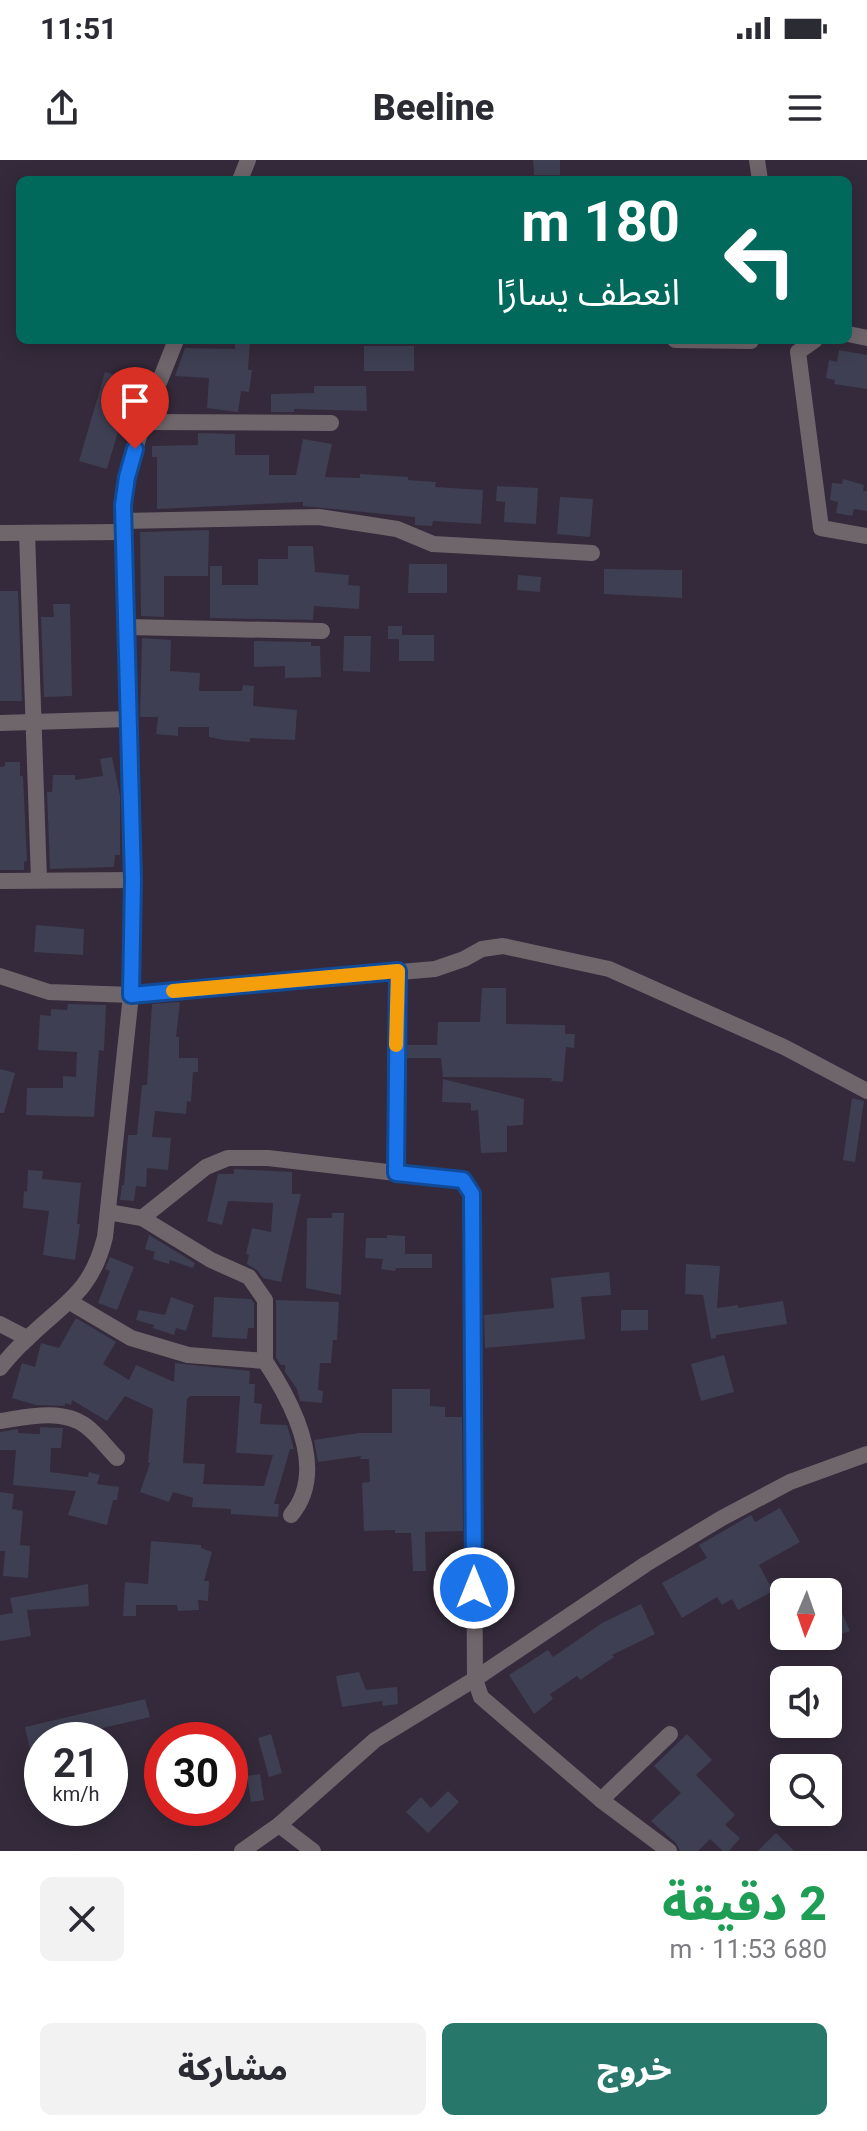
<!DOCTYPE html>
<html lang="ar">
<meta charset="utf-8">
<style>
body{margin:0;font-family:Roboto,"Noto Sans Arabic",sans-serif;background:#f2f2f3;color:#2b2b33;direction:rtl;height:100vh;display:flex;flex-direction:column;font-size:30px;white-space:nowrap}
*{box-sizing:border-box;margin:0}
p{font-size:26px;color:#7c7c81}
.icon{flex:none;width:44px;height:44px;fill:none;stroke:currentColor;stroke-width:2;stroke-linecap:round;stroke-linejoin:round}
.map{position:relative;height:1691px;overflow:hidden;direction:ltr}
.panel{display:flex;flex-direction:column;background:#fff;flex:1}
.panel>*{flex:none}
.hud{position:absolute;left:16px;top:16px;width:836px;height:168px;border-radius:12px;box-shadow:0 4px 20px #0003;direction:rtl;background:#00695c;color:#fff;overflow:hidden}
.needle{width:52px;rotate:182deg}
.tools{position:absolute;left:770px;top:1418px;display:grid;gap:16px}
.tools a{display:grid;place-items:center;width:72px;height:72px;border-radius:12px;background:#fff;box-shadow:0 4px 20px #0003;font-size:40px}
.speed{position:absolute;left:24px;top:1562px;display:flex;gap:16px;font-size:40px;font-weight:700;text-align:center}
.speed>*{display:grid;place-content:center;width:104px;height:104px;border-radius:50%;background:#fff;box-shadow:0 4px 20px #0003;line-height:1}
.speed small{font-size:20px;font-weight:400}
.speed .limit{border:12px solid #d22;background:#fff;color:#111}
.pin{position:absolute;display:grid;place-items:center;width:68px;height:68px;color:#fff;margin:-82px -34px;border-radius:50% 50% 50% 0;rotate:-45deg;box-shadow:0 0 8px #0007}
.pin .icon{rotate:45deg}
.me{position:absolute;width:88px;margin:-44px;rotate:0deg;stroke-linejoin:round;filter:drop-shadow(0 0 6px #0008)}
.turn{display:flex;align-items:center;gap:28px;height:168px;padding:0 40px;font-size:36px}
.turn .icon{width:104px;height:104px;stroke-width:2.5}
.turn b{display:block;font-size:56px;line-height:68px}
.round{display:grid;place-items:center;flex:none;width:84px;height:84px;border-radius:12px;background:#f2f2f3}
.head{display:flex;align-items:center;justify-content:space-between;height:136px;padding:0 40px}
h1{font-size:48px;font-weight:800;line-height:60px;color:#1e9e55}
.button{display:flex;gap:16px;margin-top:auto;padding:16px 40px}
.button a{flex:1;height:92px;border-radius:12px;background:#27776b;color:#fff;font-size:32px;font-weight:800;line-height:92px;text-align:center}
.button a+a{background:#f2f2f3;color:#2b2b33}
.status{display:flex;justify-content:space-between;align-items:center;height:56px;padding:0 40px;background:#fff;direction:ltr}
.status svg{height:22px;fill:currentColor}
header{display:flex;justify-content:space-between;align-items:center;height:104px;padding:0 40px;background:#fff;font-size:36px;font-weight:800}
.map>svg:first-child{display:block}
.building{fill:#3e3f52;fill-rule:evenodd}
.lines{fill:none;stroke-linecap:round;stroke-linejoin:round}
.minor{stroke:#6f666c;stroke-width:16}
.route-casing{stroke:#114b97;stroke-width:20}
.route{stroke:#1a73e8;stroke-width:14}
.slow{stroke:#f59e0b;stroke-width:14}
</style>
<div class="status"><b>11:51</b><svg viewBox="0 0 49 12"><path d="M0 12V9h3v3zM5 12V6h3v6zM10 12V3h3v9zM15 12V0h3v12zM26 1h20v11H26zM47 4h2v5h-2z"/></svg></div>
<header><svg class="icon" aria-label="menu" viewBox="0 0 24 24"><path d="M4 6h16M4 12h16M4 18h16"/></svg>Beeline<svg class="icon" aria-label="share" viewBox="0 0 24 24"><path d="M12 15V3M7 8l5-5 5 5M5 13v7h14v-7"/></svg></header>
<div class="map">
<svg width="867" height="1691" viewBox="0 0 867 1691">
<rect width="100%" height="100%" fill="#342a3b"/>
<g class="building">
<path d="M533 0H560V15H534Z"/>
<path d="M235 182H250L248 210H252L249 232 241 231 238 252 207 248 209 218 175 216 185 188 235 189Z"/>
<rect x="364" y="186" width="50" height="25"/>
<path d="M839 190 867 195V229L834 224 835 220 826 218 829 200 837 202Z"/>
<path d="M105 212 133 220 107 309 79 301Z"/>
<path d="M314 226H366L367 251 294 249V252H271V234L314 233Z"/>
<path d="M198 273 235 274V295H269V315H296L303 279 332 284 325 317 360 318V314L408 317V320L436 322 435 327 483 330 481 364 433 361 432 366 415 365V357L303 346V342L157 349V297H152V286L198 285Z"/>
<path d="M843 319 864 325 863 331H867V351L854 349 852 356 836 353 838 342 830 340 832 323 842 324Z"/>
<path d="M497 326 538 328 536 364 504 362 505 342 496 341Z"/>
<path d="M560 337 593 339 590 377 557 374Z"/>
<path d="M209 370 208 416H164V457L141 456 140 372Z"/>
<path d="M288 386H313L315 412 349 415 348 425 360 426 359 449 314 446 313 460 210 458V406H222V425H258V399H288Z"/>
<path d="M409 404H447V433H408Z"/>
<path d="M604 409 682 410V438L604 434Z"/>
<path d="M518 415 541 417 540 432 517 430Z"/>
<path d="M0 431H18L22 541H0Z"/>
<path d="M53 444H70L72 536 44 537 41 457H54Z"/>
<path d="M388 466H402V475H434V501H399V479H388Z"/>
<path d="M344 476H371L370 512 343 511Z"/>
<path d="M142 478 171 480 170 511 200 513 199 531H242L243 525 254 526 253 546 297 550 295 580 250 578V582L224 580 209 577V567H178V576L156 574 158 557H140Z"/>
<path d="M254 481 311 482V486H320L321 517 285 518V506L254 507Z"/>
<path d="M112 597 120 636V695H115L114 707 50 709 47 632H52L53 615H75V620L103 616 100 599Z"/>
<path d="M5 602H20V616H23L27 701 24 702V710H0V607L5 606Z"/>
<path d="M36 765 84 769 83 795 34 792Z"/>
<path d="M482 828H506V864L565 865V874H575L574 888 566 887 563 922 551 921 552 918 443 917 441 898H406L407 885H437L438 862H480Z"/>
<path d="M180 842 176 877H179V898H198V912H193L191 942 187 941 186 954 155 951 152 977 171 978 168 1010 147 1008 146 1027 136 1026 134 1041 120 1040 122 1025H124L128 975H137L142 925H147L152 844Z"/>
<path d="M68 844 106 845 104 891 99 890 94 957 26 955 27 928H63V916L76 917 77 892 38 890 40 855 51 856V849L67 850Z"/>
<path d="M0 909 15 913 4 953H0Z"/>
<path d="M443 919 524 939 523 965 507 966V992L481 993 478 950 471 951V943L442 942Z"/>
<path d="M852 938 864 941 855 1002 843 1000Z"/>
<path d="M234 1009 292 1012V1034H301L281 1122 263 1118 257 1110 247 1104 249 1095 246 1094 252 1068 271 1072 273 1043 228 1041 222 1065 207 1061 218 1014H234Z"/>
<path d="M28 1010 43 1011 42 1019 81 1023 77 1064H80L75 1100 43 1095 49 1051 23 1048 24 1031 27 1032Z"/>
<path d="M332 1053H344L341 1135 306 1128 307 1058H332Z"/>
<path d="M149 1075 195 1103 193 1108 170 1100 169 1104 153 1099 155 1092 145 1089Z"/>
<path d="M387 1075 405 1076V1094H432V1108H396L395 1111 381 1109 383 1099 365 1098 366 1078H387Z"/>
<path d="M110 1097 134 1107 117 1150 98 1143 110 1111 105 1109Z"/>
<path d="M686 1104 720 1106 717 1148 738 1145V1148L783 1141 787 1164 716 1175V1178L711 1179 703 1135 685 1134Z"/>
<path d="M609 1112 611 1135 581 1137 585 1179 485 1188 484 1155 554 1148 551 1118Z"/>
<path d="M171 1137 194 1145 186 1171 176 1168 174 1175 153 1168 154 1165 136 1160 139 1150 165 1155Z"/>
<path d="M214 1137 251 1139 254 1143V1168H248L247 1179 212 1177Z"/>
<path d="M276 1140 339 1142 337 1180H333L331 1203H320L318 1230 323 1231 322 1243 300 1241 297 1229 285 1212V1205H281L276 1198Z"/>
<path d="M621 1150H648V1170L621 1171Z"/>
<path d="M76 1158 116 1182 103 1204 129 1220 136 1205 174 1222 175 1203 250 1211 249 1224H255L254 1243 262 1244 260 1264 287 1265 294 1289H290L274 1344H279L278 1357 231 1354V1349L192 1347 193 1338 173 1332 169 1342 140 1332 150 1303H148L153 1249 125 1236 107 1261 72 1240 71 1245 65 1243V1246L36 1245 12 1238 22 1203 35 1207 41 1183 59 1188ZM190 1236H240L236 1293 273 1295 264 1326 203 1324 205 1304 183 1303 187 1239Z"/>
<path d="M724 1195 734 1232 701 1241 691 1204Z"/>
<path d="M392 1229H430V1246L445 1247V1257H462L463 1371 425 1372 426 1411H413L411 1373H395V1370L364 1371 362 1323 370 1322 369 1299H360L361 1296 318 1302 314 1280 359 1273H392Z"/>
<path d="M40 1267 63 1268 61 1288H51L50 1312 88 1317 89 1312 100 1315 97 1324 119 1327 117 1340H113L107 1365 68 1355 76 1331 13 1325 16 1290H0V1272L18 1269V1273L40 1274Z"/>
<path d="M0 1332 14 1334 12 1349 23 1351 20 1385 30 1386 28 1418 3 1416 5 1391H0Z"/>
<path d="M780 1348 800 1382 759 1405 773 1431 738 1450 732 1439 722 1445 717 1437 682 1458 662 1423 707 1398 699 1385 751 1355 755 1362Z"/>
<path d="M151 1381 201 1385V1388L212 1392 204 1421H209L208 1441 198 1440 199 1450 178 1451 177 1445H136V1456H123L125 1422 148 1424Z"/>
<path d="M88 1424 89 1446 27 1450 31 1476 0 1481V1455L13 1453 10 1438Z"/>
<path d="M641 1444 655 1474 612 1495 614 1497 580 1520 577 1516 550 1534 553 1539 534 1554 509 1515 548 1490 553 1497 602 1463Z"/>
<path d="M841 1450 850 1471 828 1479V1455Z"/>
<path d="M359 1512 366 1530 397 1527 398 1544 383 1546 382 1541 342 1547 336 1516Z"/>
<path d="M145 1539 150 1557 73 1575 74 1580H42V1591L31 1594 25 1567Z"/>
<path d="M271 1574 282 1613 269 1617 258 1578Z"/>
<path d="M687 1574 712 1600 696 1615 735 1655 725 1665 740 1678 729 1691H723L710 1679 698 1691H680L676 1683 651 1661 681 1633 654 1606Z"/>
<path d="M260 1614 264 1640 251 1642 247 1616Z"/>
<path d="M448 1631 459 1642 428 1673 406 1652 421 1637 431 1648Z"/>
<path d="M776 1673 794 1691H758Z"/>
</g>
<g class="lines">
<g class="minor">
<path d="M757 0 760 20"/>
<path d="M240 20 248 0"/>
<path d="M848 174 867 178"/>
<path d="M675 180 751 181"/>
<path d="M815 180 798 192 821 368 867 376"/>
<path d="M143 262 331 263"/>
<path d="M123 361 319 357 397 369 433 384 592 393"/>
<path d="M0 373 123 372"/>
<path d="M27 373 39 720"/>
<path d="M127 467 322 471"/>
<path d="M0 563 129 559"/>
<path d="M0 721 133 720"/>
<path d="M398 811 395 913 396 1013 463 1020 472 1034 475 1519 481 1537 601 1640 669 1691"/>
<path d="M0 816 49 832 131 835 435 809 464 799 482 789 503 786 609 809 784 887 867 931"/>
<path d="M108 1052 142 1058 211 1100 249 1117 265 1140V1201"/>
<path d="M142 1058 206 1007 228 998H268L396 1013"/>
<path d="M70 1142 131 1178 188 1195 265 1201C292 1242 329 1310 291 1355"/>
<path d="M0 1164 27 1178"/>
<path d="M0 1208C8 1198 17 1188 26 1180 63 1143 91 1134 105 1077L131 835 133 720 123 345C130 287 155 234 176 180"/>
<path d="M0 1261C27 1257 62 1248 86 1266 98 1275 107 1288 117 1298"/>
<path d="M601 1640 670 1574"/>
<path d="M279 1665 313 1691"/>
<path d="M242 1691 279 1665 375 1580 475 1519 646 1404 722 1358 790 1322 867 1294"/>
</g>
</g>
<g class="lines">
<defs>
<path id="route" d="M135 289 127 317 123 345 133 720 131 835 398 811 396 1013 463 1020 472 1034 474 1428"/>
</defs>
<use href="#route" class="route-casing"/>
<use href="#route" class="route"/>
<path class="slow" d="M173 831 398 811 396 885"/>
</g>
</svg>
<div class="tools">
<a><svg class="needle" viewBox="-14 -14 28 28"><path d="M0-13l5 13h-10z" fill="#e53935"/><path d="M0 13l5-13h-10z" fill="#7c7c81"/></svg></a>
<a><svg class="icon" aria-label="sound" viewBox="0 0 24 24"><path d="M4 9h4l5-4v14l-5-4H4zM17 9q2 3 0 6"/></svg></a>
<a><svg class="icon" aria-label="search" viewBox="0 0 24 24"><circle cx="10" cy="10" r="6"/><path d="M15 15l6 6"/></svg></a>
</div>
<div class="speed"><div>21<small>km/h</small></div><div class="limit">30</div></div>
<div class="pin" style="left:135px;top:289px;background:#d93025"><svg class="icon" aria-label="arrive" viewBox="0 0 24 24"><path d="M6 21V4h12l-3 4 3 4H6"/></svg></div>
<svg class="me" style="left:474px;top:1428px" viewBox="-20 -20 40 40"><circle r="17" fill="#1a73e8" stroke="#fff" stroke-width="3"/><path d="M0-11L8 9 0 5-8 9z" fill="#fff"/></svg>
<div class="hud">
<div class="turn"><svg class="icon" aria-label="left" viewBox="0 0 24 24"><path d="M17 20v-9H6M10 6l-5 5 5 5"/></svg><div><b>180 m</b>انعطف يسارًا</div></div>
</div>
</div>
<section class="panel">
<div class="head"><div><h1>2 دقيقة</h1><p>680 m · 11:53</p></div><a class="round"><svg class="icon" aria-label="close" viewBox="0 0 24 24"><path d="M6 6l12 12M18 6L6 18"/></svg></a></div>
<div class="button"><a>خروج</a><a>مشاركة</a></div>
</section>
